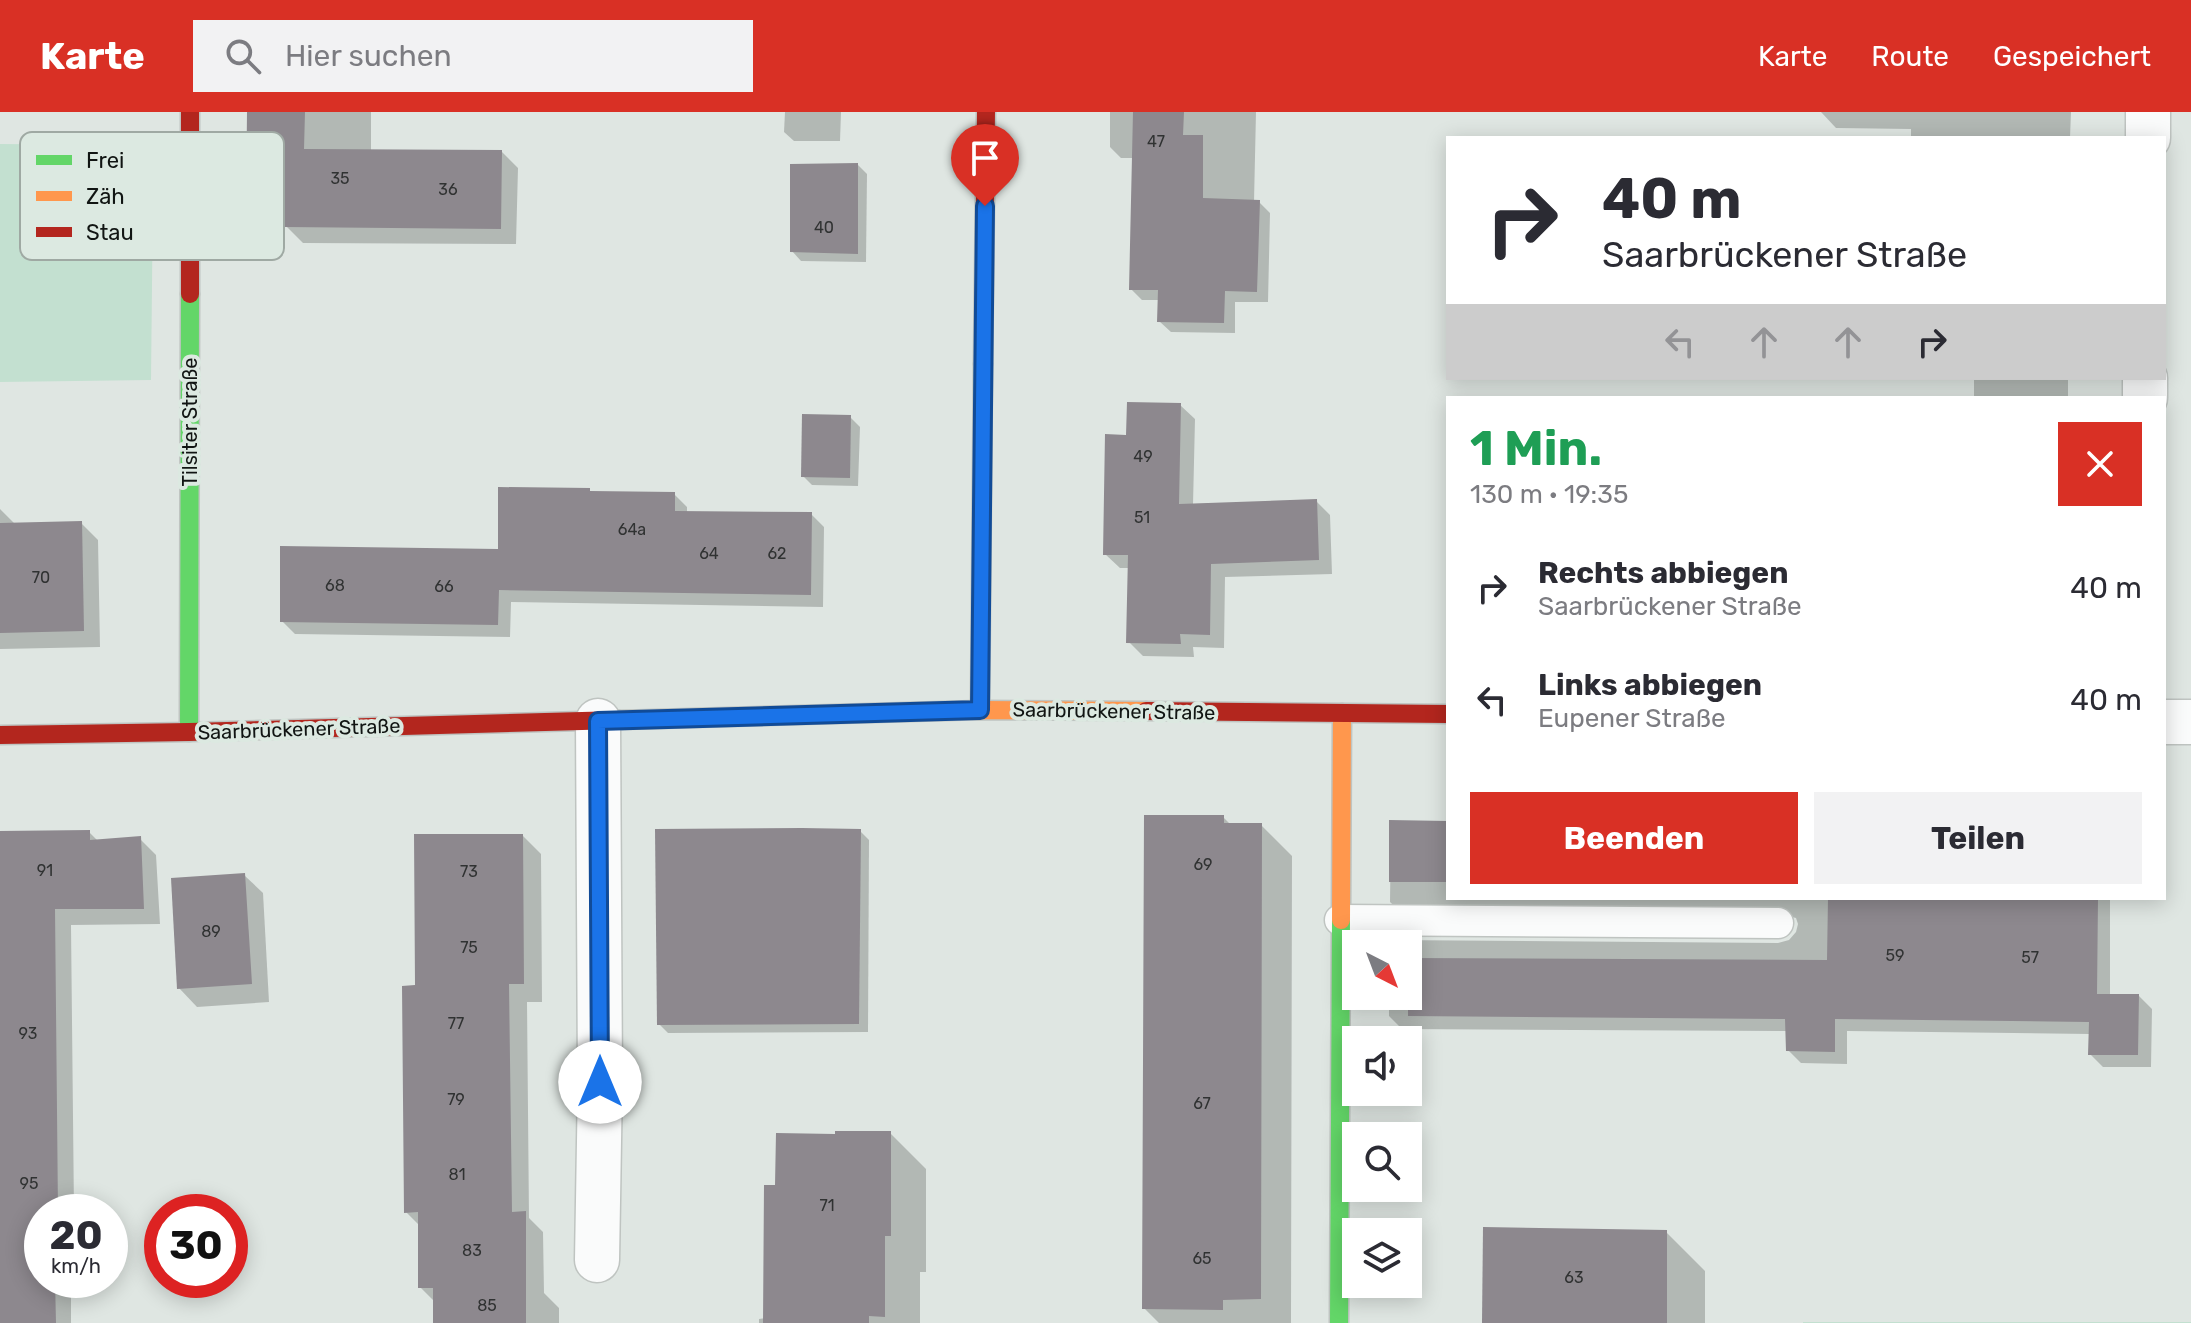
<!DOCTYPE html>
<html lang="de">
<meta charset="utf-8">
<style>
body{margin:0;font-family:Rubik,sans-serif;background:#f2f2f3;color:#2b2b33;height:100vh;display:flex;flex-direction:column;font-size:30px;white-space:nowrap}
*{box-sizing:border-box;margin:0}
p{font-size:26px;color:#7c7c81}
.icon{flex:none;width:44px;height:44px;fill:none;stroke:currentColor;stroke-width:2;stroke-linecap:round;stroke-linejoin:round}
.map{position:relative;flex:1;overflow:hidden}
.panel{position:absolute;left:1446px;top:284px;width:720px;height:504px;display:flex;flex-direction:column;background:#fff;border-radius:0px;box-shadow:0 4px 20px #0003}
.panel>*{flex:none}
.top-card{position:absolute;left:1446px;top:24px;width:720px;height:244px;border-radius:0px;box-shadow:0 4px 20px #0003;background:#fff;color:#2b2b33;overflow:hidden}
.needle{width:52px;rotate:138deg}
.controls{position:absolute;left:1342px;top:818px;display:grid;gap:16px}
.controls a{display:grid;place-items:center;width:80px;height:80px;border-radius:0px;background:#fff;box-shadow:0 4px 20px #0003;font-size:40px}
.speed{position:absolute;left:24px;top:1082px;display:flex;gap:16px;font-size:40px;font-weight:700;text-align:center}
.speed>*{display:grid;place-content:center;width:104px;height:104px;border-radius:50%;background:#fff;box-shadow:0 4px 20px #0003;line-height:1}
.speed small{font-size:20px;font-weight:400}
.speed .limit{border:12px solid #d22;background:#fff;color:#111}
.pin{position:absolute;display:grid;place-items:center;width:68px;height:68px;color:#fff;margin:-82px -34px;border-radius:50% 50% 50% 0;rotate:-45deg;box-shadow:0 0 8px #0007}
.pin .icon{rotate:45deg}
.me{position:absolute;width:88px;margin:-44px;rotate:0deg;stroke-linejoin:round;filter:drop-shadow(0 0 6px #0008)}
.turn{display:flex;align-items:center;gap:28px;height:168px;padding:0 24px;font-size:36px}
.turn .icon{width:104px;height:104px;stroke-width:2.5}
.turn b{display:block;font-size:56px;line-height:68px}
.lanes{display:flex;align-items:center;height:76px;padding:0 24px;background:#0003;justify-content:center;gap:40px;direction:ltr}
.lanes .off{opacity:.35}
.round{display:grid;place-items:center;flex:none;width:84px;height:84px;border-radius:0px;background:#f2f2f3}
.summary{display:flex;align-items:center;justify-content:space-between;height:136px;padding:0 24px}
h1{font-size:48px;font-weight:700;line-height:60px;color:#1e9e55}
.button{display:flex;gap:16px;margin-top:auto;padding:16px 24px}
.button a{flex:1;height:92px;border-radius:0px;background:#d93025;color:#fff;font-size:32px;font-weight:700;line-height:92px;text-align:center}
.button a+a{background:#f2f2f3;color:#2b2b33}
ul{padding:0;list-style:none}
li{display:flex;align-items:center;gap:24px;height:112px;padding:0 24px}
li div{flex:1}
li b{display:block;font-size:30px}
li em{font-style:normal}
header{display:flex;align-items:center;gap:48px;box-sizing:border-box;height:112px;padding:0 40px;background:#d93025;color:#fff}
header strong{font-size:38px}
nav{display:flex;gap:44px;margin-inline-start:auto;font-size:28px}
.search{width:560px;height:72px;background:#f2f2f3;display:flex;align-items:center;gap:20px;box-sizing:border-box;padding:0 28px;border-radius:0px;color:#7c7c81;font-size:30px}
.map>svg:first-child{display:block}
.green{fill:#c3e0d0}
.shadow{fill:#0003}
.building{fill:#8d888e}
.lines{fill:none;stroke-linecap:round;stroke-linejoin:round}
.lane-casing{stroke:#bfc4c1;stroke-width:33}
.street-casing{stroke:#bfc4c1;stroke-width:47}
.fast-casing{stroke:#bfc4c1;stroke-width:21}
.slow-casing{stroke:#bfc4c1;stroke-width:21}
.jam-casing{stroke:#bfc4c1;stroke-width:21}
.lane{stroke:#fafbfb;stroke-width:30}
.street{stroke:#fafbfb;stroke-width:44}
.fast{stroke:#63d668;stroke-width:18}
.slow{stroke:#ff974d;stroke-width:18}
.jam{stroke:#b3261e;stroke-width:18}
.route-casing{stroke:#114b97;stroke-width:20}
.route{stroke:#1a73e8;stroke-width:14}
.labels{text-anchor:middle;stroke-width:8;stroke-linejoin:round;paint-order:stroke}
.number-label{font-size:16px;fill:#303232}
.street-label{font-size:20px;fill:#111513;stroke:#dce9e1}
.key{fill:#dce9e1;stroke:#9fa9a3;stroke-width:2}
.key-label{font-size:22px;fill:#111513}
</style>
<header>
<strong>Karte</strong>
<div class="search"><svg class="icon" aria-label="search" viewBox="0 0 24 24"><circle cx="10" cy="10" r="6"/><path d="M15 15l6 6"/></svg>Hier suchen</div>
<nav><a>Karte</a><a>Route</a><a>Gespeichert</a></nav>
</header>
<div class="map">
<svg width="2191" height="1211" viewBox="0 0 2191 1211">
<rect width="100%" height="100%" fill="#dfe6e2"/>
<g class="green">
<path d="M0 32 114 33 140 50 153 75 151 268 0 270Z"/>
<rect x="1803" y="1210" width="388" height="1"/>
</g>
<g class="shadow">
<path d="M249 0H371V40H502L518 56 516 132 303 131 286 114 287 110H264L248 93Z"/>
<path d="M785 0H841L840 29H794L784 20Z"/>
<path d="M1110 0H1256L1254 90H1259L1270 101 1268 190H1235V221L1171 220 1159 209 1160 188H1142L1131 177 1133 46H1121L1110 35Z"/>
<path d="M1821 0H2071L2070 26H1911V17L1836 16Z"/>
<path d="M858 53 867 62 866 150 801 149 792 139Z"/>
<rect x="1974" y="266" width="94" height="20"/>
<path d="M1180 293 1195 307 1193 393 1316 389 1330 403 1332 462 1225 465 1224 536 1193 535 1194 545 1143 544 1129 530V456H1120L1105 442 1128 325Z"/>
<path d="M850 305 860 315 858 374 812 373 803 364Z"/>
<path d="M589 378 592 381 674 382 687 395V401L811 402 824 415 823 495 511 490 510 525 295 522 282 509 500 439Z"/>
<path d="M0 397 15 412 81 411 98 428 100 535 0 537Z"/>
<path d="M1223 705 1231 713H1261L1292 744 1291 1211H1159L1144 1196Z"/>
<path d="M1391 710 1448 711V786H2110V884H2139L2152 897 2151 955H2103L2090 942V922L1847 919V952L1801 951 1788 938V919L1402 917 1389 904V884H1408V832H1390V828L1778 831 1789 828 1796 820 1798 812 1796 806 1792 805 1403 802 1390 790Z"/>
<path d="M860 719 869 728 868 920 668 921 659 912Z"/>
<path d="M89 720 99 730 140 727 156 743 160 812 71 813 74 1100H42V1168H71V1211H0V721Z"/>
<path d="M523 724 541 742 542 890H527L529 1106 543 1120 544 1181 559 1196V1211H435V1190L420 1175V1114L406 1100 417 875Z"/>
<path d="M244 763 263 781 269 890 197 895 179 876Z"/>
<path d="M890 1021 926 1057V1160H920V1211H759V1207L765 1206 777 1075Z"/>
<path d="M1666 1120 1705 1159V1211H1484Z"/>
</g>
<g class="building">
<path d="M247 0H305L304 37 502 38 501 117 284 115 285 95 246 94Z"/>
<path d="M1133 0H1184L1183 23H1203V86L1260 88 1257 180 1225 179 1224 211 1157 210 1158 178H1129Z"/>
<path d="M858 51V142L790 140V52Z"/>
<path d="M1127 290 1181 291 1179 392 1317 387 1319 448 1211 452 1210 523 1180 522 1181 532 1126 531 1128 443H1103L1105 322 1126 323Z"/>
<path d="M802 302 851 303 850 366 801 365Z"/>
<path d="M498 375 590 376V379L675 380V399L812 400 811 483 499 478 498 513 280 510V434L498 437Z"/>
<path d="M82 409 84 519 0 521V411Z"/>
<path d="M1144 703H1224V711H1262L1261 1187 1223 1188V1198L1142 1197Z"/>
<path d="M1389 708 1448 709V770H1389Z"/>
<path d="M802 716 861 717 859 912 657 913 655 717Z"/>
<path d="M90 718V728L141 724 144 797H55L58 1100H42V1168H55L56 1211H0V719Z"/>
<path d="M414 722H523L524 872H509L512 1100 526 1099V1211H433V1176H418V1100L404 1101 402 874 415 873Z"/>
<path d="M245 761 252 872 177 877 171 766Z"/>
<path d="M1828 786H2098L2097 882H2139L2138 943H2088L2089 910 1835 907V940L1786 939 1785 907 1408 904V846L1827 848Z"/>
<path d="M835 1019H891V1124H885V1205L869 1204V1211H763L764 1073H775L776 1021 835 1022Z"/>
<path d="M1483 1115 1667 1118V1211H1482Z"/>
</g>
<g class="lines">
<defs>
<path id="lane" d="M1340 808 1778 811"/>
<g id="street">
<path d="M2148 26V0"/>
<path d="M2145 286V266"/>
<path d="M2164 610H2191"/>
<path d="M597 1148 600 970 598 609"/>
</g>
<g id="fast">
<path d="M980 598 983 252"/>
<path d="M189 620 190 182"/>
<path d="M1339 1211 1341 808"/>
</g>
<g id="slow">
<path d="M619 608 980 598 1146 599"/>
<path d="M1341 808 1342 601"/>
</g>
<g id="jam">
<path d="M190 182V0"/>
<path d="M983 252 986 0"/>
<path d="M1146 599 1448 602"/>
<path d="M0 623 189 620 619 608"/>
</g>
</defs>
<use href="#lane" class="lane-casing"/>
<use href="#street" class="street-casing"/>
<use href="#fast" class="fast-casing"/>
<use href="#slow" class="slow-casing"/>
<use href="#jam" class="jam-casing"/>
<use href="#lane" class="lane"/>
<use href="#street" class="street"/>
<use href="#fast" class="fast"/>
<use href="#slow" class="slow"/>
<use href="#jam" class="jam"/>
</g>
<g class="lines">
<defs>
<path id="route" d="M600 970 598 609 980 598 985 94"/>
</defs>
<use href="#route" class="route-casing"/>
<use href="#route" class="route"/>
</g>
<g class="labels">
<g class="number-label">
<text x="1156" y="35">47</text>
<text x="340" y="72">35</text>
<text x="448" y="83">36</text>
<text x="824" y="121">40</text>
<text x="1143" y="350">49</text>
<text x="1142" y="411">51</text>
<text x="632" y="423">64a</text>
<text x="709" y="447">64</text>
<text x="777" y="447">62</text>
<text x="41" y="471">70</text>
<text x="335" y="479">68</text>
<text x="444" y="480">66</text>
<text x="1203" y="758">69</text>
<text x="45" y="764">91</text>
<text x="469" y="765">73</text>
<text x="211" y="825">89</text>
<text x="469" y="841">75</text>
<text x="1895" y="849">59</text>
<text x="2030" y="851">57</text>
<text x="456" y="917">77</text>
<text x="28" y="927">93</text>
<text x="456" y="993">79</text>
<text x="1202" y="997">67</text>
<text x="457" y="1068">81</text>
<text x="29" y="1077">95</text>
<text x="827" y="1099">71</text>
<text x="472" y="1144">83</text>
<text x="1202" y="1152">65</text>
<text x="1574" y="1171">63</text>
<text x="487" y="1199">85</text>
</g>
<g class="street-label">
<text transform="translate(190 310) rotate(-90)" y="7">Tilsiter Straße</text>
<text transform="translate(1114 599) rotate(1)" y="7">Saarbrückener Straße</text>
<text transform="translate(299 617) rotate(-2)" y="7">Saarbrückener Straße</text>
</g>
</g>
<rect x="20" y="20" width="264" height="128" rx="12" class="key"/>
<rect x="36" y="43" width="36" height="10" fill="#63d668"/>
<rect x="36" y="79" width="36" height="10" fill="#ff974d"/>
<rect x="36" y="115" width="36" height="10" fill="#b3261e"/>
<g class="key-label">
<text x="86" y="56">Frei</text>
<text x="86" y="92">Zäh</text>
<text x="86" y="128">Stau</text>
</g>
</svg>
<div class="controls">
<a><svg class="needle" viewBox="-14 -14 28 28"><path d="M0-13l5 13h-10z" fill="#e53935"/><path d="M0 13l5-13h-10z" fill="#7c7c81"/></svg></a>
<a><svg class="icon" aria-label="sound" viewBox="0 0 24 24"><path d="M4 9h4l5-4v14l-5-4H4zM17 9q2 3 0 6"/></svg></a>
<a><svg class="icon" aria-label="search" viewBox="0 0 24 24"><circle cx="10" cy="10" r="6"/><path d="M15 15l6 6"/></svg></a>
<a><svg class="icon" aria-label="layers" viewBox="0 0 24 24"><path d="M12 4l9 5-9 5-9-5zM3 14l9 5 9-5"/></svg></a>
</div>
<div class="speed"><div>20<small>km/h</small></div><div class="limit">30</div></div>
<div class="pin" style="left:985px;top:94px;background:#d93025"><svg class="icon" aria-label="arrive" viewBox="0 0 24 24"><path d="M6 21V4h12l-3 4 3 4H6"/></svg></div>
<svg class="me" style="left:600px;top:970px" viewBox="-20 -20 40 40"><circle r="19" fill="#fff"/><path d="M0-13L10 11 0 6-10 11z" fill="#1a73e8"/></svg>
<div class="top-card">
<div class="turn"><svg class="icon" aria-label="right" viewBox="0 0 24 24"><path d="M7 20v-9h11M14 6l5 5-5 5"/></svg><div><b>40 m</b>Saarbrückener Straße</div></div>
<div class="lanes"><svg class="icon off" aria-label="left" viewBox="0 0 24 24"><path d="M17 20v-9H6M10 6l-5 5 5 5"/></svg><svg class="icon off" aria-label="ahead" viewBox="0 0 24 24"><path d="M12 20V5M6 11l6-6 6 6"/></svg><svg class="icon off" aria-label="ahead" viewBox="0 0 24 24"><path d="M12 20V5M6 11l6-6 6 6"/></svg><svg class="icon" aria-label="right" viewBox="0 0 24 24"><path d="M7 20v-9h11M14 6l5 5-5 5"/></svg></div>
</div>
<section class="panel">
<div class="summary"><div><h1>1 Min.</h1><p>130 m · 19:35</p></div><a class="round" style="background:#d93025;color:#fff"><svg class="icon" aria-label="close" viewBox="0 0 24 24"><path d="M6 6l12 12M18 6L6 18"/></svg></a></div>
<ul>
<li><svg class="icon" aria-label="right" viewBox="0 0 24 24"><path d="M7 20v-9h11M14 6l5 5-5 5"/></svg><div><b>Rechts abbiegen</b><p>Saarbrückener Straße</p></div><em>40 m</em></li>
<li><svg class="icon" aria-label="left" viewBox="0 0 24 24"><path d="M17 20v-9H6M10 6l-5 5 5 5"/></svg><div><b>Links abbiegen</b><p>Eupener Straße</p></div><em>40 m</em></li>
</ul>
<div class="button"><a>Beenden</a><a>Teilen</a></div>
</section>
</div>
